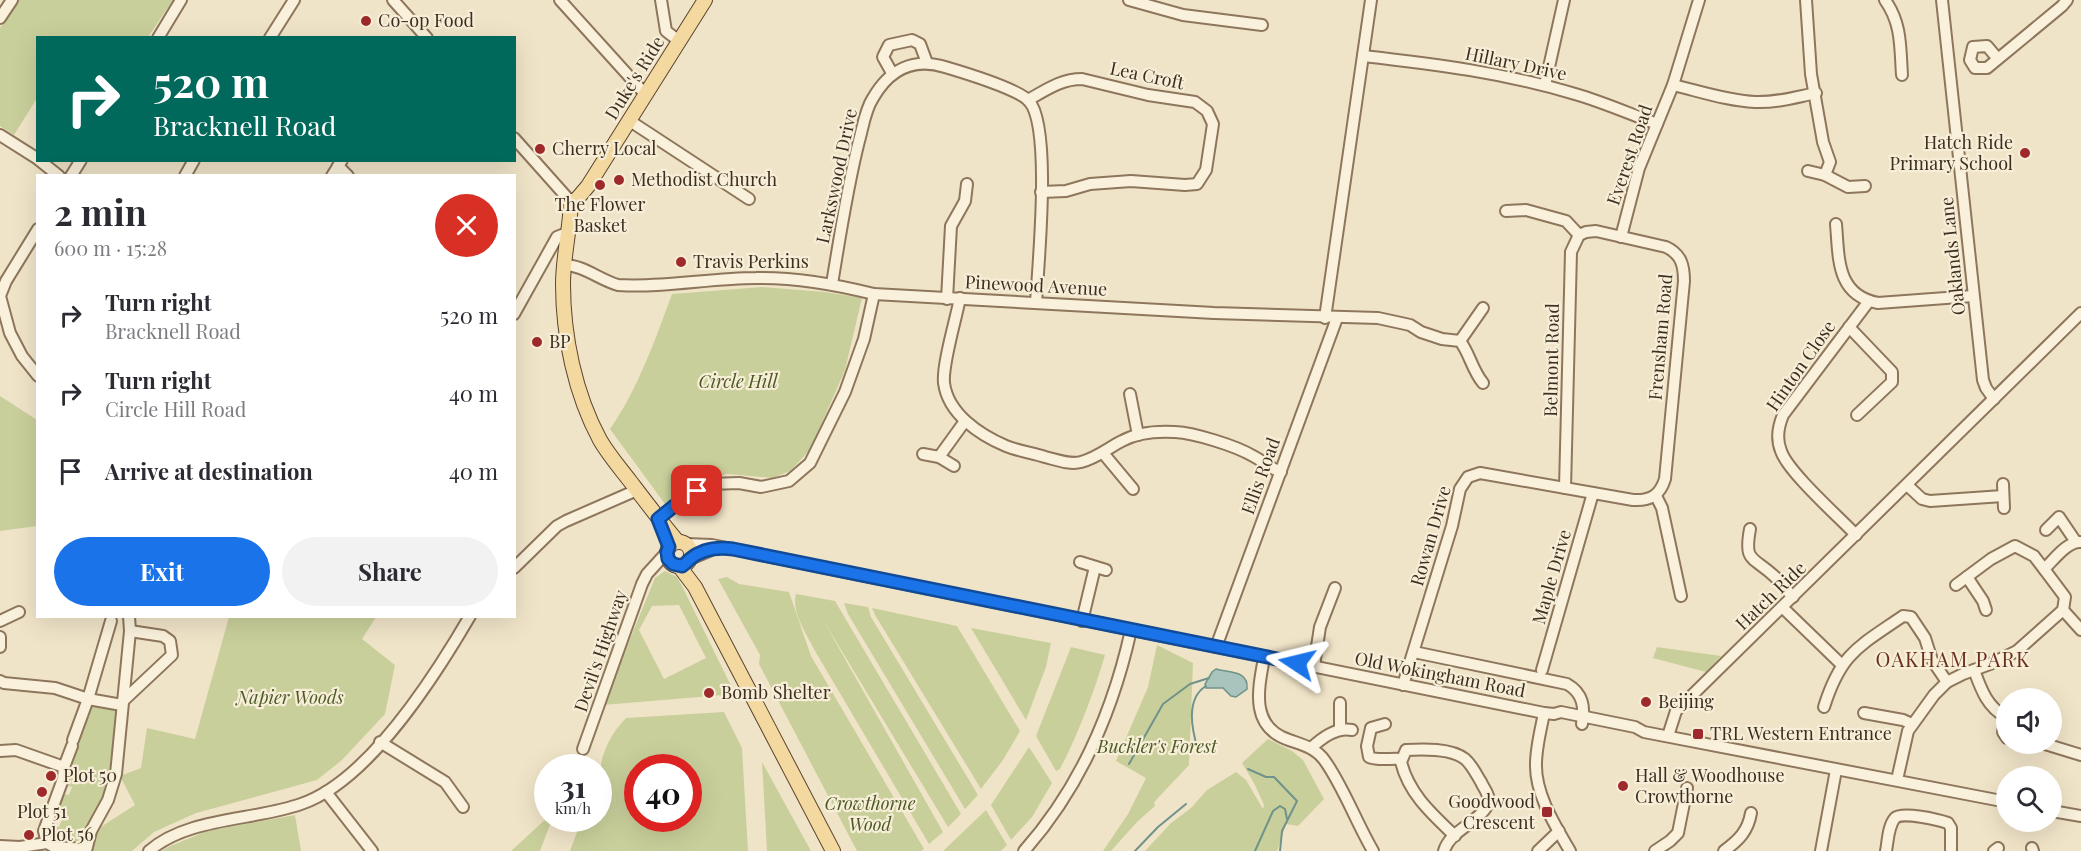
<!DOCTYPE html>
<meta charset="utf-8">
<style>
body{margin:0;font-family:"Playfair Display",serif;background:#f2f2f3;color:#2b2b33;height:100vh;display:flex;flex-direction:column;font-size:22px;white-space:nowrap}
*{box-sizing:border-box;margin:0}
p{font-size:20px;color:#7c7c81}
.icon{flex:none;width:33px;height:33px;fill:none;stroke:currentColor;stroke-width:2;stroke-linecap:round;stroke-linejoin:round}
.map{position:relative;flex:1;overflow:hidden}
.drawer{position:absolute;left:36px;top:174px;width:480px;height:444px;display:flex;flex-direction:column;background:#fff;border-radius:0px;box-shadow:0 6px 24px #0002}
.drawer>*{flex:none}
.hud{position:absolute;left:36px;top:36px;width:480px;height:126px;border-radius:0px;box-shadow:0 6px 24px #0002;background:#00695c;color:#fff;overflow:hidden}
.tools{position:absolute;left:1996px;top:688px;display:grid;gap:12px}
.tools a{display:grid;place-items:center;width:66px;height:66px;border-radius:50%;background:#fff;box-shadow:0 6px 24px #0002;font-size:30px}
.speed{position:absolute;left:534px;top:754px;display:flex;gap:12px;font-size:30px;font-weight:700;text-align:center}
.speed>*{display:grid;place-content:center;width:78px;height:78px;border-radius:50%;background:#fff;box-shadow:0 6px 24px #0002;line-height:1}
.speed small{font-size:15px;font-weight:400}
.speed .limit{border:9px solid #d22;background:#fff;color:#111}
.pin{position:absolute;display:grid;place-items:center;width:51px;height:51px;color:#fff;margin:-26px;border-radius:12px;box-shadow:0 3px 9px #0006}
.me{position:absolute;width:66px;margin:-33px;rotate:280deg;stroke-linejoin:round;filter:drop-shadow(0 0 4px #0008)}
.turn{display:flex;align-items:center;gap:21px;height:126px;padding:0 18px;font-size:27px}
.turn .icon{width:78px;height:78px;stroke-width:2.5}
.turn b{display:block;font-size:42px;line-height:51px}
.round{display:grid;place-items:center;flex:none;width:63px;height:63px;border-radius:32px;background:#f2f2f3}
.summary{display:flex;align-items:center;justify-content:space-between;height:102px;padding:0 18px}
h1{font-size:36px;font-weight:700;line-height:45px}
.action{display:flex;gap:12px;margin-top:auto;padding:12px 18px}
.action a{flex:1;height:69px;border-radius:36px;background:#1a73e8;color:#fff;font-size:24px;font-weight:700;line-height:69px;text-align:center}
.action a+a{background:#f2f2f3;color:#2b2b33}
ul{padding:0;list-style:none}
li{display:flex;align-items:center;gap:18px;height:78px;padding:0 18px}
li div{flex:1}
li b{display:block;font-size:22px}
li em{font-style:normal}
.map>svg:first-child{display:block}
.green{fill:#c9cf9b;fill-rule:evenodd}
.water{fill:#a9c4bc;stroke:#6f938a;stroke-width:1.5}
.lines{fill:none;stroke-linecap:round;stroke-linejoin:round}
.stream{stroke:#6f938a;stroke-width:2}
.minor-casing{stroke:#8d765c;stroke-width:14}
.major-casing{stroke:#5b4430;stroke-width:16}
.minor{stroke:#faf1dc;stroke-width:10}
.major{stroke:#f3d9a0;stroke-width:14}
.route-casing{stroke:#114b97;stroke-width:15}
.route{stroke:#1a73e8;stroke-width:10}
.poi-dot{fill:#9e2a2b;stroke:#f7eed8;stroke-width:2}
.labels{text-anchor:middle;stroke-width:4.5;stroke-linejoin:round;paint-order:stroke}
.poi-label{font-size:18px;fill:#3d2e20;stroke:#f7eed8;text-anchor:start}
.street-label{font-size:18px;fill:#3d2e20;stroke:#f7eed8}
.park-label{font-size:18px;font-style:italic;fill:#4d5a26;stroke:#f7eed8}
.neighbourhood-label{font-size:20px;letter-spacing:1.5px;fill:#6b2e1e;stroke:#f7eed8}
</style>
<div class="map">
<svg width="2081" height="851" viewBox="0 0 2081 851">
<rect width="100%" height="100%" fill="#f0e4c8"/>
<g class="green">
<path d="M18 0H173L148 37 38 38 37 98 14 135 0 126V28Z"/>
<path d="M762 287 825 292 862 298 845 370 810 450 790 471 773 478 727 474 703 479 675 496 665 504 610 429C638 389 655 340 672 294Z"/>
<path d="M0 396 37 420V526L0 531Z"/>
<path d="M665 571 677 577 683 588 735 694 603 705 655 578ZM679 605 706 658 664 679 639 630 652 606Z"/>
<path d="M727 577 739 584 789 592 811 656 924 849 921 851H857L759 664 760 655 718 579Z"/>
<path d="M796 594 835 601 961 814 948 827 823 620 943 832 929 844 815 651C807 635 791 612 796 594Z"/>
<path d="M844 603 868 607 871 617 978 795 965 809 848 614Z"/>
<path d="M872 608 957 626 1020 731 1003 760 981 789 875 615Z"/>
<path d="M229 617H376L362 639 395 665 385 714 342 760 317 780 196 813 154 832 132 851H91L96 830 135 805 120 776 141 768 147 728 195 739Z"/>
<path d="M971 628 1051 643 1046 667 1026 720Z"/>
<path d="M1157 645 1193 663 1189 765 1157 799 1154 803 1155 806 1137 822 1111 851H1103L1128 814 1146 778 1116 761 1148 687Z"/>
<path d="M1071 647 1105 655C1093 695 1079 732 1060 769L1056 771 1036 736Z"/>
<path d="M1657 647 1721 656 1706 672 1653 658Z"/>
<path d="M93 700 117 708C114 732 115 757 110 779 105 801 89 819 83 840 76 844 61 841 53 837L52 832 53 826 59 827 64 814 56 811 62 794 69 795 72 787 65 785Z"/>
<path d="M724 712 742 748 748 851H570L582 819H598C598 780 596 749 626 718ZM638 768H688V819H638Z"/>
<path d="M1268 739 1292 751 1303 760 1324 799 1298 826 1286 824 1277 851H1145L1171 823 1191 808 1207 790 1236 772 1246 780 1263 809 1264 805 1254 783 1242 763Z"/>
<path d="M1029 747 1052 783 1032 817 1011 840 991 805Z"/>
<path d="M762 762 811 851H767Z"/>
<path d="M986 810 1007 845 1001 851H943Z"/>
<path d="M295 815 301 851H162L168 847 207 831Z"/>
<path d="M547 818 552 819 540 851H511Z"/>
</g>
<path class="water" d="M1216 669C1229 673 1249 670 1247 689L1236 697 1231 696 1223 688H1206L1205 684 1212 672Z"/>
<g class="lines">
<g class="stream">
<path d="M1198 750C1192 730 1185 699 1206 686"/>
<path d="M1129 764 1163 704 1190 684 1209 678"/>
<path d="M1248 769 1266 777H1274L1297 801 1282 831 1280 851"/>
<path d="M1135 851 1158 827 1186 804"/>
<path d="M1255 851 1273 811 1280 806 1285 809 1287 819"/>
</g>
<defs>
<g id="minor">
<path d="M393 0 427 38"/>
<path d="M560 0 646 95"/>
<path d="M661 0 666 31 679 41"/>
<path d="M1129 0 1183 15 1262 25"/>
<path d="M1806 0 1811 74 1823 142 1830 162 1825 175"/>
<path d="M1885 0C1902 24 1900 47 1902 75"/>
<path d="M1942 0 1983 380 1986 388 1994 399"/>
<path d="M0 18 12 0"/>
<path d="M158 38 181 0"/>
<path d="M270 38 294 0"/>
<path d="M1363 56C1435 64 1506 73 1575 94 1603 102 1630 114 1657 124"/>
<path d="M1998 59 1987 46 1973 47 1970 60 1975 68H1987L2062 6 2067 0"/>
<path d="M892 73 883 57 889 45 912 40 920 44 927 63"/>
<path d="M1545 85 1564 0"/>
<path d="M1673 85C1699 91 1728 101 1755 102 1776 103 1796 97 1816 93"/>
<path d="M1028 100C1046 90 1061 79 1082 79L1148 95 1195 102 1207 111 1213 124 1206 170 1197 184 1185 185 1131 181 1090 184 1066 191 1041 192"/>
<path d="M630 121 749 199"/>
<path d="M0 135 38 159"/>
<path d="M514 138 571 202"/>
<path d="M39 160 59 176"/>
<path d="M338 166 348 176"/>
<path d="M1808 171 1825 175 1848 187 1865 186"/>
<path d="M71 176 81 160"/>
<path d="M185 176 194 160"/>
<path d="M332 176 342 160"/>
<path d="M1506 211 1526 210 1566 221 1579 235"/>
<path d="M1836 224C1839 258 1836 295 1878 303L1973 296"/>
<path d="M38 229 6 281 0 296 10 333 22 356 38 376"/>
<path d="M1621 237 1639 168 1673 85 1699 0"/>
<path d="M564 265C583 265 600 280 618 285 664 288 710 278 756 278 796 277 834 284 874 294L1214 313 1378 318 1410 325 1421 332 1442 339 1460 341C1470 354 1472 370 1483 383"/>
<path d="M832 284C840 236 847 188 859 141 863 127 865 110 873 98 889 70 913 57 945 67 962 72 1018 89 1029 101 1052 127 1038 265 1036 303"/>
<path d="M960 298C956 319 942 365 944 383 948 414 980 435 1006 446 1018 451 1033 453 1045 457 1057 460 1070 465 1081 462 1097 458 1108 448 1122 441 1138 432 1157 431 1175 432 1195 433 1236 446 1253 456 1265 462 1267 467 1281 472"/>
<path d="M947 299 951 226 965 201 967 184"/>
<path d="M514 314 557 237 567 233"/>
<path d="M1325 318 1371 0"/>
<path d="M1849 327 1892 372V382L1857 415"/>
<path d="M1460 341 1483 308"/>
<path d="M1130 394 1138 435"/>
<path d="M1103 453 1133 489"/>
<path d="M923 454 939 457 954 466"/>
<path d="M939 457 965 421"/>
<path d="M2003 484 2004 508"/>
<path d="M1907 485 1922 499 1930 501 2003 496"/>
<path d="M1565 488 1571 252 1579 235"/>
<path d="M1656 496 1662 508 1681 596"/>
<path d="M658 519 684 498 710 484 739 483 761 487 789 481 810 463 845 392 864 339 874 294"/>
<path d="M1750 529C1744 562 1752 556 1773 575 1781 582 1786 590 1793 597"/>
<path d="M2046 530 2059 517 2076 542"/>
<path d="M1856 535C1839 517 1788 472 1781 451 1776 439 1778 427 1783 415L1869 301"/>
<path d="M686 544 712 545 747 552 1544 713 1554 714 1561 712 1635 727 1644 732 2007 802"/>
<path d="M690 559 716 548"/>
<path d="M1080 562 1106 570"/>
<path d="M514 568 557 526 566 521 637 490"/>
<path d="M2044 569C2054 560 2067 541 2081 542"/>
<path d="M1967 577 1983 601 1986 610"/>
<path d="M1782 607 1842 665"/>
<path d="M2063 610 2081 630"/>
<path d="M0 621 19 612"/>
<path d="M1082 621 1095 567"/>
<path d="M0 637V647"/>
<path d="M1216 647 1337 318"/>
<path d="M1414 652 1567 684C1583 693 1585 707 1582 724"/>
<path d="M1264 658C1258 690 1250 727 1289 740 1303 745 1316 748 1325 761 1344 788 1356 822 1373 851"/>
<path d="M1314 666 1320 627 1335 588"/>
<path d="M1542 670 1593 493"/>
<path d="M1974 670C1981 689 1987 707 2006 717L2003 732 2007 738"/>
<path d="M0 681 4 683 55 688 88 699 122 705"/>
<path d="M1403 685 1452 526 1460 489 1468 477 1480 473 1633 500C1651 501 1660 495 1665 479L1684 281C1684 265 1681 254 1666 247L1596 231 1586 232 1579 235"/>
<path d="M123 701 172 655 170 641 163 636 130 631"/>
<path d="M1340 703V730"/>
<path d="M1824 707C1841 653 1858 647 1903 616L1911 617 1925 638 1932 660 1947 682"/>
<path d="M1544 713C1541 729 1536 747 1536 764 1535 794 1555 825 1570 851"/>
<path d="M1864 713 1903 720 1912 724"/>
<path d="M1385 724 1371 728 1367 746 1369 757C1377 761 1391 758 1401 759"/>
<path d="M1668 736 1676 711 2081 313"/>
<path d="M73 740 88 699 111 621"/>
<path d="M380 742 445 782 463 807"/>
<path d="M2037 744H2045L2081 755"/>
<path d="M1311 748C1322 738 1336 727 1352 730"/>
<path d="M583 749 642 584 647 574 667 552"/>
<path d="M0 751 16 750 64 767 63 779 44 831 47 843 54 847 86 849"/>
<path d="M64 767 72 746"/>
<path d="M1897 780 1908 731 1934 695 1947 682 1963 674 1990 664 2017 651 2063 610 2065 597 2044 569 2034 556 2015 546 1991 559 1956 585"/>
<path d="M326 792 372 851"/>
<path d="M2052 811 2081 816"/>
<path d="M0 846 20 847 47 843"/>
<path d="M2032 848 2033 851"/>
<path d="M86 851 91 831 108 800 116 774 130 631 129 616"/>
<path d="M149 851C188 817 253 821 301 804 369 781 435 676 470 616"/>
<path d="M1024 851C1080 788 1113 711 1131 630"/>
<path d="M1444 851C1450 830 1479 823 1488 804 1491 796 1484 789 1481 782 1476 774 1472 765 1465 759 1451 748 1423 749 1406 750L1401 762C1409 794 1432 814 1455 836"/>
<path d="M1538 851 1559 831"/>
<path d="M1655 851 1670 841 1678 833 1687 788"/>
<path d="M1724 851C1739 840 1748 831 1751 813"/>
<path d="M1821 851 1836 770"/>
<path d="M1886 851C1888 841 1888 826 1895 818 1902 811 1939 820 1948 823L1951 828V851"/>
<path d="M1994 851 1998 848"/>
</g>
<g id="major">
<circle cx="679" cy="554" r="12"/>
<path d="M678 542C661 522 646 502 630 481 620 468 608 454 600 440 575 394 563 336 563 284 563 257 570 230 571 202L577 199 588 186 705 0"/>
<path d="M679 566 695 587 833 851"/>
</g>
</defs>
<use href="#minor" class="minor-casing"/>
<use href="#major" class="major-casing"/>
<use href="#minor" class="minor"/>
<use href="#major" class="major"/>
</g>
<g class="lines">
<defs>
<path id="route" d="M697 491 684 498 658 519 669 547 667 552 668 559 673 564 682 566C685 564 687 562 690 559 702 549 718 547 733 549L1297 663"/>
</defs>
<use href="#route" class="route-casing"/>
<use href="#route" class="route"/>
</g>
<g class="poi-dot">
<circle cx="366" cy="21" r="6"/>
<circle cx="540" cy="149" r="6"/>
<circle cx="2025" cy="153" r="6"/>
<circle cx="619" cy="180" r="6"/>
<circle cx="600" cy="185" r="6"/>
<circle cx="681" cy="262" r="6"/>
<circle cx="537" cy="342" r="6"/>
<circle cx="709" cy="693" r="6"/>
<circle cx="1646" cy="702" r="6"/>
<rect x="1692" y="728" width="12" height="12" rx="3"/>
<circle cx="51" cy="776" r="6"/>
<circle cx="1623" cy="786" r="6"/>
<circle cx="42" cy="792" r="6"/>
<rect x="1541" y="806" width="12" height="12" rx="3"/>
<circle cx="29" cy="835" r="6"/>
</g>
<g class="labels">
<g class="poi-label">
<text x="378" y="27">Co-op Food</text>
<text x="2013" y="149" text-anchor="end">Hatch Ride<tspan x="2013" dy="21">Primary School</tspan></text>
<text x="552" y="155">Cherry Local</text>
<text x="631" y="186">Methodist Church</text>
<text x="600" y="211" text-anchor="middle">The Flower<tspan x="600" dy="21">Basket</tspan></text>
<text x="693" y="268">Travis Perkins</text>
<text x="549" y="348">BP</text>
<text x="721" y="699">Bomb Shelter</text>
<text x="1658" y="708">Beijing</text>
<text x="1710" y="740">TRL Western Entrance</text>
<text x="63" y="782">Plot 50</text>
<text x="1635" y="782">Hall &amp; Woodhouse<tspan x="1635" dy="21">Crowthorne</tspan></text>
<text x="1535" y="808" text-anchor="end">Goodwood<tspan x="1535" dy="21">Crescent</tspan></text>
<text x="42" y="818" text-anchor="middle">Plot 51</text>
<text x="41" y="841">Plot 56</text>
</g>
<g class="street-label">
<text transform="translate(1516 64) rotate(12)" y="6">Hillary Drive</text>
<text transform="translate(1147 76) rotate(12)" y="6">Lea Croft</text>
<text transform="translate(635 78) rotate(-58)" y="6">Duke's Ride</text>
<text transform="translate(1630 155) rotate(-71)" y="6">Everest Road</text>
<text transform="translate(837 176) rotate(-78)" y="6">Larkswood Drive</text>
<text transform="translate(1953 256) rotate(-96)" y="6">Oaklands Lane</text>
<text transform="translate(1036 286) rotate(3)" y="6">Pinewood Avenue</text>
<text transform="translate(1661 337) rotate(-85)" y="6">Frensham Road</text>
<text transform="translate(1552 360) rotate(-89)" y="6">Belmont Road</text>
<text transform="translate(1801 366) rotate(-55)" y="6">Hinton Close</text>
<text transform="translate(1261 476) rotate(-70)" y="6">Ellis Road</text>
<text transform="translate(1431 536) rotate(-74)" y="6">Rowan Drive</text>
<text transform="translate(1552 577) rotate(-74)" y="6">Maple Drive</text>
<text transform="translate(1771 596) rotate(-44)" y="6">Hatch Ride</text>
<text transform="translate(601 651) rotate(-71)" y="6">Devil's Highway</text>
<text transform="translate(1440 675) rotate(11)" y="6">Old Wokingham Road</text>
</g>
<g class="park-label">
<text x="738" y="388">Circle Hill</text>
<text x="290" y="704">Napier Woods</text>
<text x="1157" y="753">Buckler's Forest</text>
<text x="870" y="810">Crowthorne<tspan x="870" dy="21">Wood</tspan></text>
</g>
<g class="neighbourhood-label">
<text x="1953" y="667">OAKHAM PARK</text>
</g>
</g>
</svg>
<div class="tools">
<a><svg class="icon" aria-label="sound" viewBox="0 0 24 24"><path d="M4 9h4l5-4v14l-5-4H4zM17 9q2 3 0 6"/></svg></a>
<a><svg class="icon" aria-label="search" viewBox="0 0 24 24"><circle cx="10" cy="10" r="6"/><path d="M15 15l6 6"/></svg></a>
</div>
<div class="speed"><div>31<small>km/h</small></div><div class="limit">40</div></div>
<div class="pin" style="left:697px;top:491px;background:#d93025"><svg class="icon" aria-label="arrive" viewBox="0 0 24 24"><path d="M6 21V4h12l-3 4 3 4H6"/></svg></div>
<svg class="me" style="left:1297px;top:663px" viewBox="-20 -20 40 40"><path d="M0-17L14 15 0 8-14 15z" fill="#1a73e8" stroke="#fff" stroke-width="4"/></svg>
<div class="hud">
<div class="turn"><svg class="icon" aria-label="right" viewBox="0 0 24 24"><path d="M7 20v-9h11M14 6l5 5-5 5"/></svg><div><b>520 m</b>Bracknell Road</div></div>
</div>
<section class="drawer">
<div class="summary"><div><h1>2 min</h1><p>600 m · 15:28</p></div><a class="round" style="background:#d93025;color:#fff"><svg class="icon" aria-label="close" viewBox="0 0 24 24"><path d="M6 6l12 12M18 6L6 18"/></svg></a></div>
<ul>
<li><svg class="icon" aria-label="right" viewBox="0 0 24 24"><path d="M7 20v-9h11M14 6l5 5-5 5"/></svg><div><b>Turn right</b><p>Bracknell Road</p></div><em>520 m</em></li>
<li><svg class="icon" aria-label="right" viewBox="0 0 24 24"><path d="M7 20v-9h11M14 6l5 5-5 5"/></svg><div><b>Turn right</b><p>Circle Hill Road</p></div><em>40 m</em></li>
<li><svg class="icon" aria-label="arrive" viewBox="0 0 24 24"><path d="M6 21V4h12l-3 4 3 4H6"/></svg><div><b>Arrive at destination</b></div><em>40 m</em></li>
</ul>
<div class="action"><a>Exit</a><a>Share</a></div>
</section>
</div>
